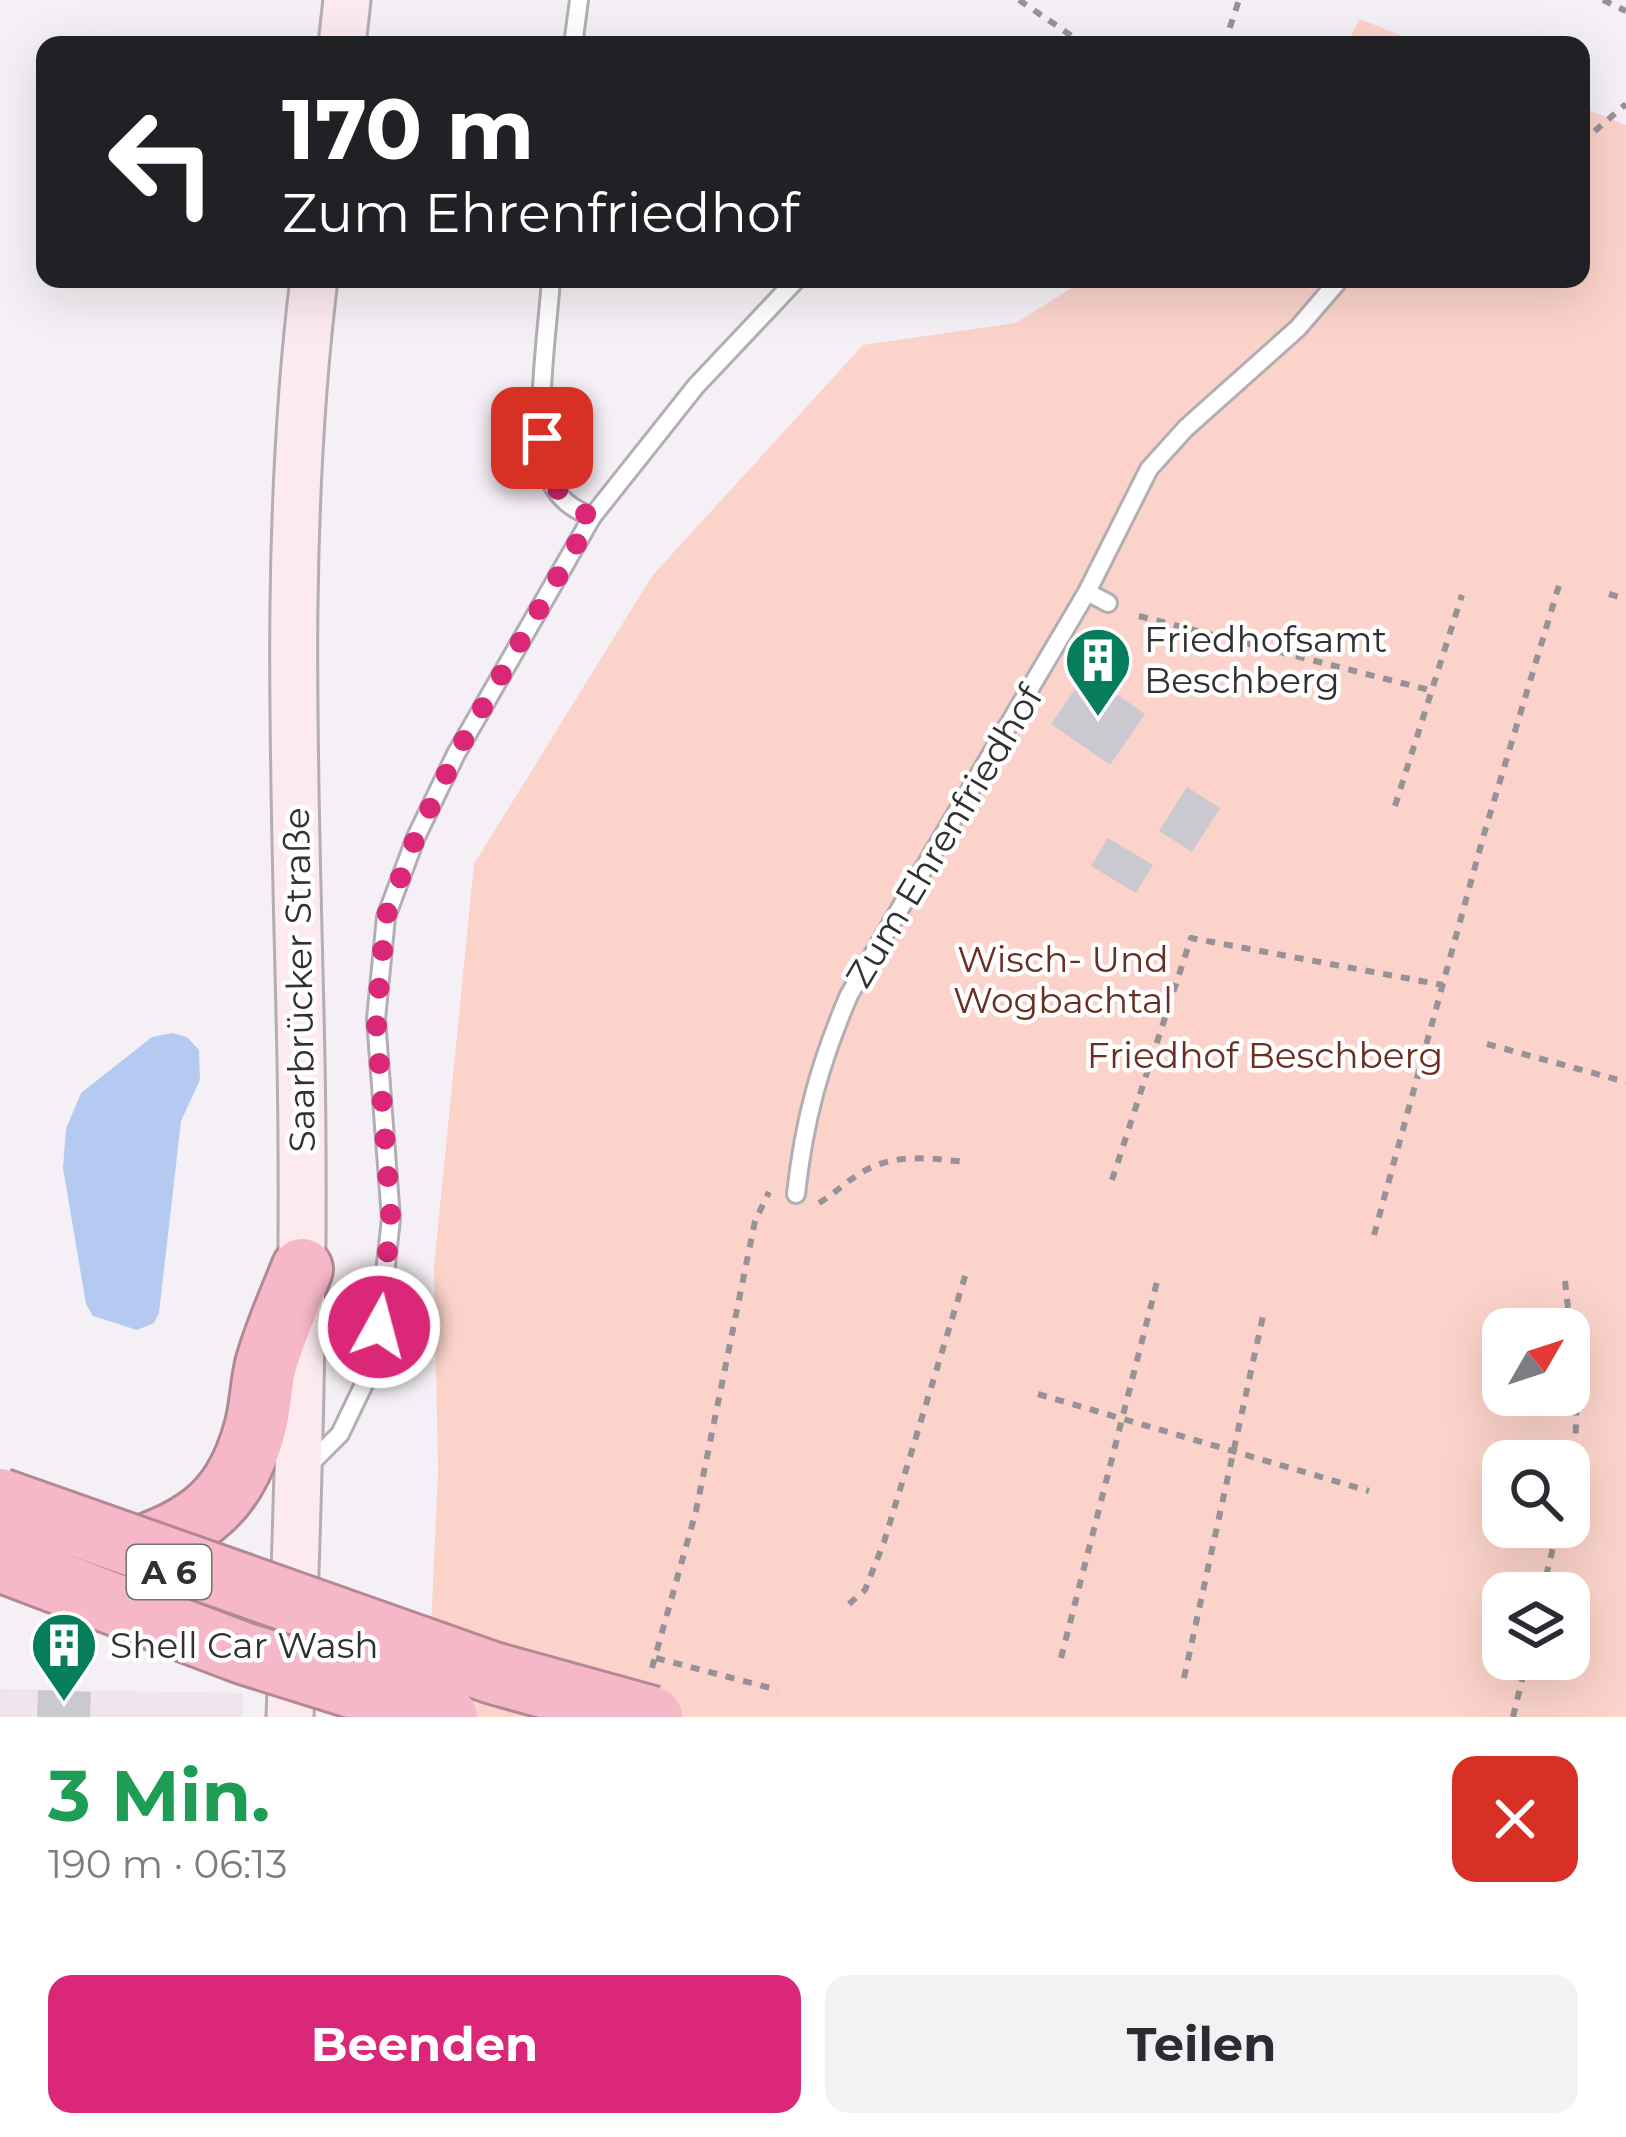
<!DOCTYPE html>
<html lang="de">
<meta charset="utf-8">
<style>
body{margin:0;font-family:Montserrat,sans-serif;background:#f2f2f3;color:#2b2b33;height:100vh;display:flex;flex-direction:column;font-size:45px;white-space:nowrap}
*{box-sizing:border-box;margin:0}
p{font-size:39px;color:#7c7c81}
.icon{flex:none;width:66px;height:66px;fill:none;stroke:currentColor;stroke-width:2;stroke-linecap:round;stroke-linejoin:round}
.map{position:relative;height:1717px;overflow:hidden}
.details{display:flex;flex-direction:column;background:#fff;flex:1}
.details>*{flex:none}
.hud{position:absolute;left:36px;top:36px;width:1554px;height:252px;border-radius:24px;box-shadow:0 12px 48px #0002;background:#202124;color:#fff;overflow:hidden}
.needle{width:78px;rotate:51deg}
.buttons{position:absolute;left:1482px;top:1308px;display:grid;gap:24px}
.buttons a{display:grid;place-items:center;width:108px;height:108px;border-radius:24px;background:#fff;box-shadow:0 12px 48px #0002;font-size:60px}
.pin{position:absolute;display:grid;place-items:center;width:102px;height:102px;color:#fff;margin:-51px;border-radius:24px;box-shadow:0 6px 18px #0006}
.me{position:absolute;width:132px;margin:-66px;rotate:7deg;stroke-linejoin:round;filter:drop-shadow(0 0 9px #0008)}
.turn{display:flex;align-items:center;gap:42px;height:252px;padding:0 48px;font-size:54px}
.turn .icon{width:156px;height:156px;stroke-width:2.5}
.turn b{display:block;font-size:84px;line-height:102px}
.round{display:grid;place-items:center;flex:none;width:126px;height:126px;border-radius:24px;background:#f2f2f3}
.summary{display:flex;align-items:center;justify-content:space-between;height:204px;padding:0 48px}
h1{font-size:72px;font-weight:700;line-height:90px;color:#1e9e55}
.cta{display:flex;gap:24px;margin-top:auto;padding:24px 48px}
.cta a{flex:1;height:138px;border-radius:24px;background:#db2777;color:#fff;font-size:48px;font-weight:700;line-height:138px;text-align:center}
.cta a+a{background:#f2f2f3;color:#2b2b33}
.map>svg:first-child{display:block}
.built{fill:#f0e4ef}
.green{fill:#fbd3ca;fill-rule:evenodd}
.water{fill:#b5caf1}
.building{fill:#cac9cf}
.lines{fill:none;stroke-linecap:round;stroke-linejoin:round}
.service-casing{stroke:#b3aeb3;stroke-width:22}
.secondary-casing{stroke:#b3aeb3;stroke-width:51}
.motorway-casing{stroke:#b18894;stroke-width:66}
.path{stroke:#969296;stroke-width:6;stroke-dasharray:9 9;stroke-linecap:butt}
.service{stroke:#fff;stroke-width:16}
.secondary{stroke:#fceaef;stroke-width:45}
.motorway{stroke:#f6b8c9;stroke-width:60}
.motorway-bridge-casing{stroke:#b18894;stroke-width:66;stroke-linecap:butt}
.motorway-bridge{stroke:#f6b8c9;stroke-width:60}
.route{stroke:#db2777;stroke-width:21;stroke-dasharray:0 37.8}
.labels{text-anchor:middle;stroke-width:9;stroke-linejoin:round;paint-order:stroke}
.shield{fill:#fff;stroke:#706e70;stroke-width:3}
.shield-label{font-size:33px;font-weight:bold;fill:#323032}
.poi-label{font-size:36px;fill:#323032;stroke:#fff;text-anchor:start}
.street-label{font-size:36px;fill:#323032;stroke:#fff}
.park-label{font-size:36px;fill:#6b2f22;stroke:#fff}
</style>
<div class="map">
<svg width="1626" height="1717" viewBox="0 0 1626 1717">
<rect width="100%" height="100%" fill="#f5f0f5"/>
<path class="built" d="M0 1689 243 1693V1717H0Z"/>
<g class="green">
<path d="M1360 19 1425 45H1346Z"/>
<path d="M1581 107 1626 125V1717H427L438 1471 434 1266 474 864 652 576 863 345 1016 323 1086 279H1581ZM1503 1329H1569V1395H1503ZM1503 1461H1569V1527H1503ZM1503 1593H1569V1659H1503Z"/>
</g>
<path class="water" d="M172 1033 187 1037 199 1050 200 1080 181 1121 159 1313 154 1323 137 1330 93 1316 86 1304 63 1168 66 1129 81 1093 152 1037Z"/>
<g class="building">
<path d="M1086 673 1145 714 1110 765 1051 724Z"/>
<path d="M1187 787 1220 808 1192 852 1159 831Z"/>
<path d="M1108 838 1153 865 1136 893 1091 866Z"/>
<path d="M38 1690 91 1692 90 1717H37Z"/>
</g>
<g class="lines">
<defs>
<g id="service">
<path d="M573 45 579 0"/>
<path d="M551 279C548 328 531 439 550 480 559 500 573 509 592 517L696 386 797 279"/>
<path d="M1087 592 1108 603"/>
<path d="M796 1194C804 1120 820 1063 849 995L1087 592 1149 469 1186 428 1298 328 1340 279"/>
<path d="M306 1468 340 1434 366 1380 379 1327 391 1219 376 1019 386 917 416 837 456 754 592 517"/>
</g>
<g id="secondary">
<path d="M342 45 347 0"/>
<path d="M290 1717C298 1499 305 1280 301 1061 296 800 282 539 314 279"/>
</g>
<path id="motorway" d="M113 1557C189 1531 232 1512 255 1429 261 1408 261 1385 266 1365 275 1332 290 1300 302 1269"/>
</defs>
<use href="#service" class="service-casing"/>
<use href="#secondary" class="secondary-casing"/>
<use href="#motorway" class="motorway-casing"/>
<g class="path">
<path d="M1019 0 1085 45"/>
<path d="M1603 0 1626 11"/>
<path d="M1224 45 1239 0"/>
<path d="M1581 143 1626 104"/>
<path d="M1609 594 1626 599"/>
<path d="M1139 616 1433 691"/>
<path d="M1395 806 1462 595"/>
<path d="M1487 1044 1626 1082"/>
<path d="M1112 1180 1191 938 1443 985"/>
<path d="M819 1203C836 1193 851 1177 868 1169 899 1153 934 1159 967 1162"/>
<path d="M1374 1235 1484 834 1560 582"/>
<path d="M1565 1281C1572 1349 1584 1415 1569 1482"/>
<path d="M1038 1394 1369 1491"/>
<path d="M1542 1593 1558 1527"/>
<path d="M849 1604 865 1590 884 1542 966 1273"/>
<path d="M656 1658 778 1690"/>
<path d="M1061 1658 1157 1282"/>
<path d="M652 1668 696 1511 755 1221 769 1192"/>
<path d="M1184 1678 1263 1316"/>
<path d="M1513 1717 1527 1659"/>
</g>
<use href="#service" class="service"/>
<use href="#secondary" class="secondary"/>
<use href="#motorway" class="motorway"/>
<defs>
<g id="motorway-bridge">
<path d="M0 1499 493 1673 652 1717"/>
<path d="M0 1561 243 1653 447 1717"/>
</g>
</defs>
<use href="#motorway-bridge" class="motorway-bridge-casing"/>
<use href="#motorway-bridge" class="motorway-bridge"/>
</g>
<g class="lines">
<path class="route" d="M379 1327 391 1220 376 1019 386 916 416 837 456 754 592 517C555 501 549 476 542 438"/>
</g>
<defs>
<symbol id="building-pin" viewBox="-11 -11 22 30"><path d="M0 17L-7.5 6A9.5 9.5 0 1 1 7.5 6Z" fill="#067e5c" stroke="#fff"/><path d="M-4-6H4V6H1V3H-1V6H-4ZM-2.5-4.3h1.7v1.8h-1.7ZM.8-4.3h1.7v1.8H.8ZM-2.5-1h1.7V.8h-1.7ZM.8-1h1.7V.8H.8Z" fill="#fff"/></symbol>
</defs>
<g fill-rule="evenodd">
<use href="#building-pin" x="1060" y="622" width="76" height="104"/>
<use href="#building-pin" x="26" y="1607" width="76" height="104"/>
</g>
<g class="labels">
<rect class="shield" x="127" y="1545" width="84" height="54" rx="9"/>
<g class="shield-label">
<text x="169" y="1584">A 6</text>
</g>
<g class="poi-label">
<text x="1144" y="652">Friedhofsamt<tspan x="1144" dy="41">Beschberg</tspan></text>
<text x="110" y="1658">Shell Car Wash</text>
</g>
<g class="street-label">
<text transform="translate(944 836) rotate(-59)" y="13">Zum Ehrenfriedhof</text>
<text transform="translate(299 980) rotate(-91)" y="13">Saarbrücker Straße</text>
</g>
<g class="park-label">
<text x="1063" y="972">Wisch- Und<tspan x="1063" dy="41">Wogbachtal</tspan></text>
<text x="1265" y="1068">Friedhof Beschberg</text>
</g>
</g>
</svg>
<div class="buttons">
<a><svg class="needle" viewBox="-14 -14 28 28"><path d="M0-13l5 13h-10z" fill="#e53935"/><path d="M0 13l5-13h-10z" fill="#7c7c81"/></svg></a>
<a><svg class="icon" aria-label="search" viewBox="0 0 24 24"><circle cx="10" cy="10" r="6"/><path d="M15 15l6 6"/></svg></a>
<a><svg class="icon" aria-label="layers" viewBox="0 0 24 24"><path d="M12 4l9 5-9 5-9-5zM3 14l9 5 9-5"/></svg></a>
</div>
<div class="pin" style="left:542px;top:438px;background:#d93025"><svg class="icon" aria-label="arrive" viewBox="0 0 24 24"><path d="M6 21V4h12l-3 4 3 4H6"/></svg></div>
<svg class="me" style="left:379px;top:1327px" viewBox="-20 -20 40 40"><circle r="17" fill="#db2777" stroke="#fff" stroke-width="3"/><path d="M0-11L8 9 0 5-8 9z" fill="#fff"/></svg>
<div class="hud">
<div class="turn"><svg class="icon" aria-label="left" viewBox="0 0 24 24"><path d="M17 20v-9H6M10 6l-5 5 5 5"/></svg><div><b>170 m</b>Zum Ehrenfriedhof</div></div>
</div>
</div>
<section class="details">
<div class="summary"><div><h1>3 Min.</h1><p>190 m · 06:13</p></div><a class="round" style="background:#d93025;color:#fff"><svg class="icon" aria-label="close" viewBox="0 0 24 24"><path d="M6 6l12 12M18 6L6 18"/></svg></a></div>
<div class="cta"><a>Beenden</a><a>Teilen</a></div>
</section>
